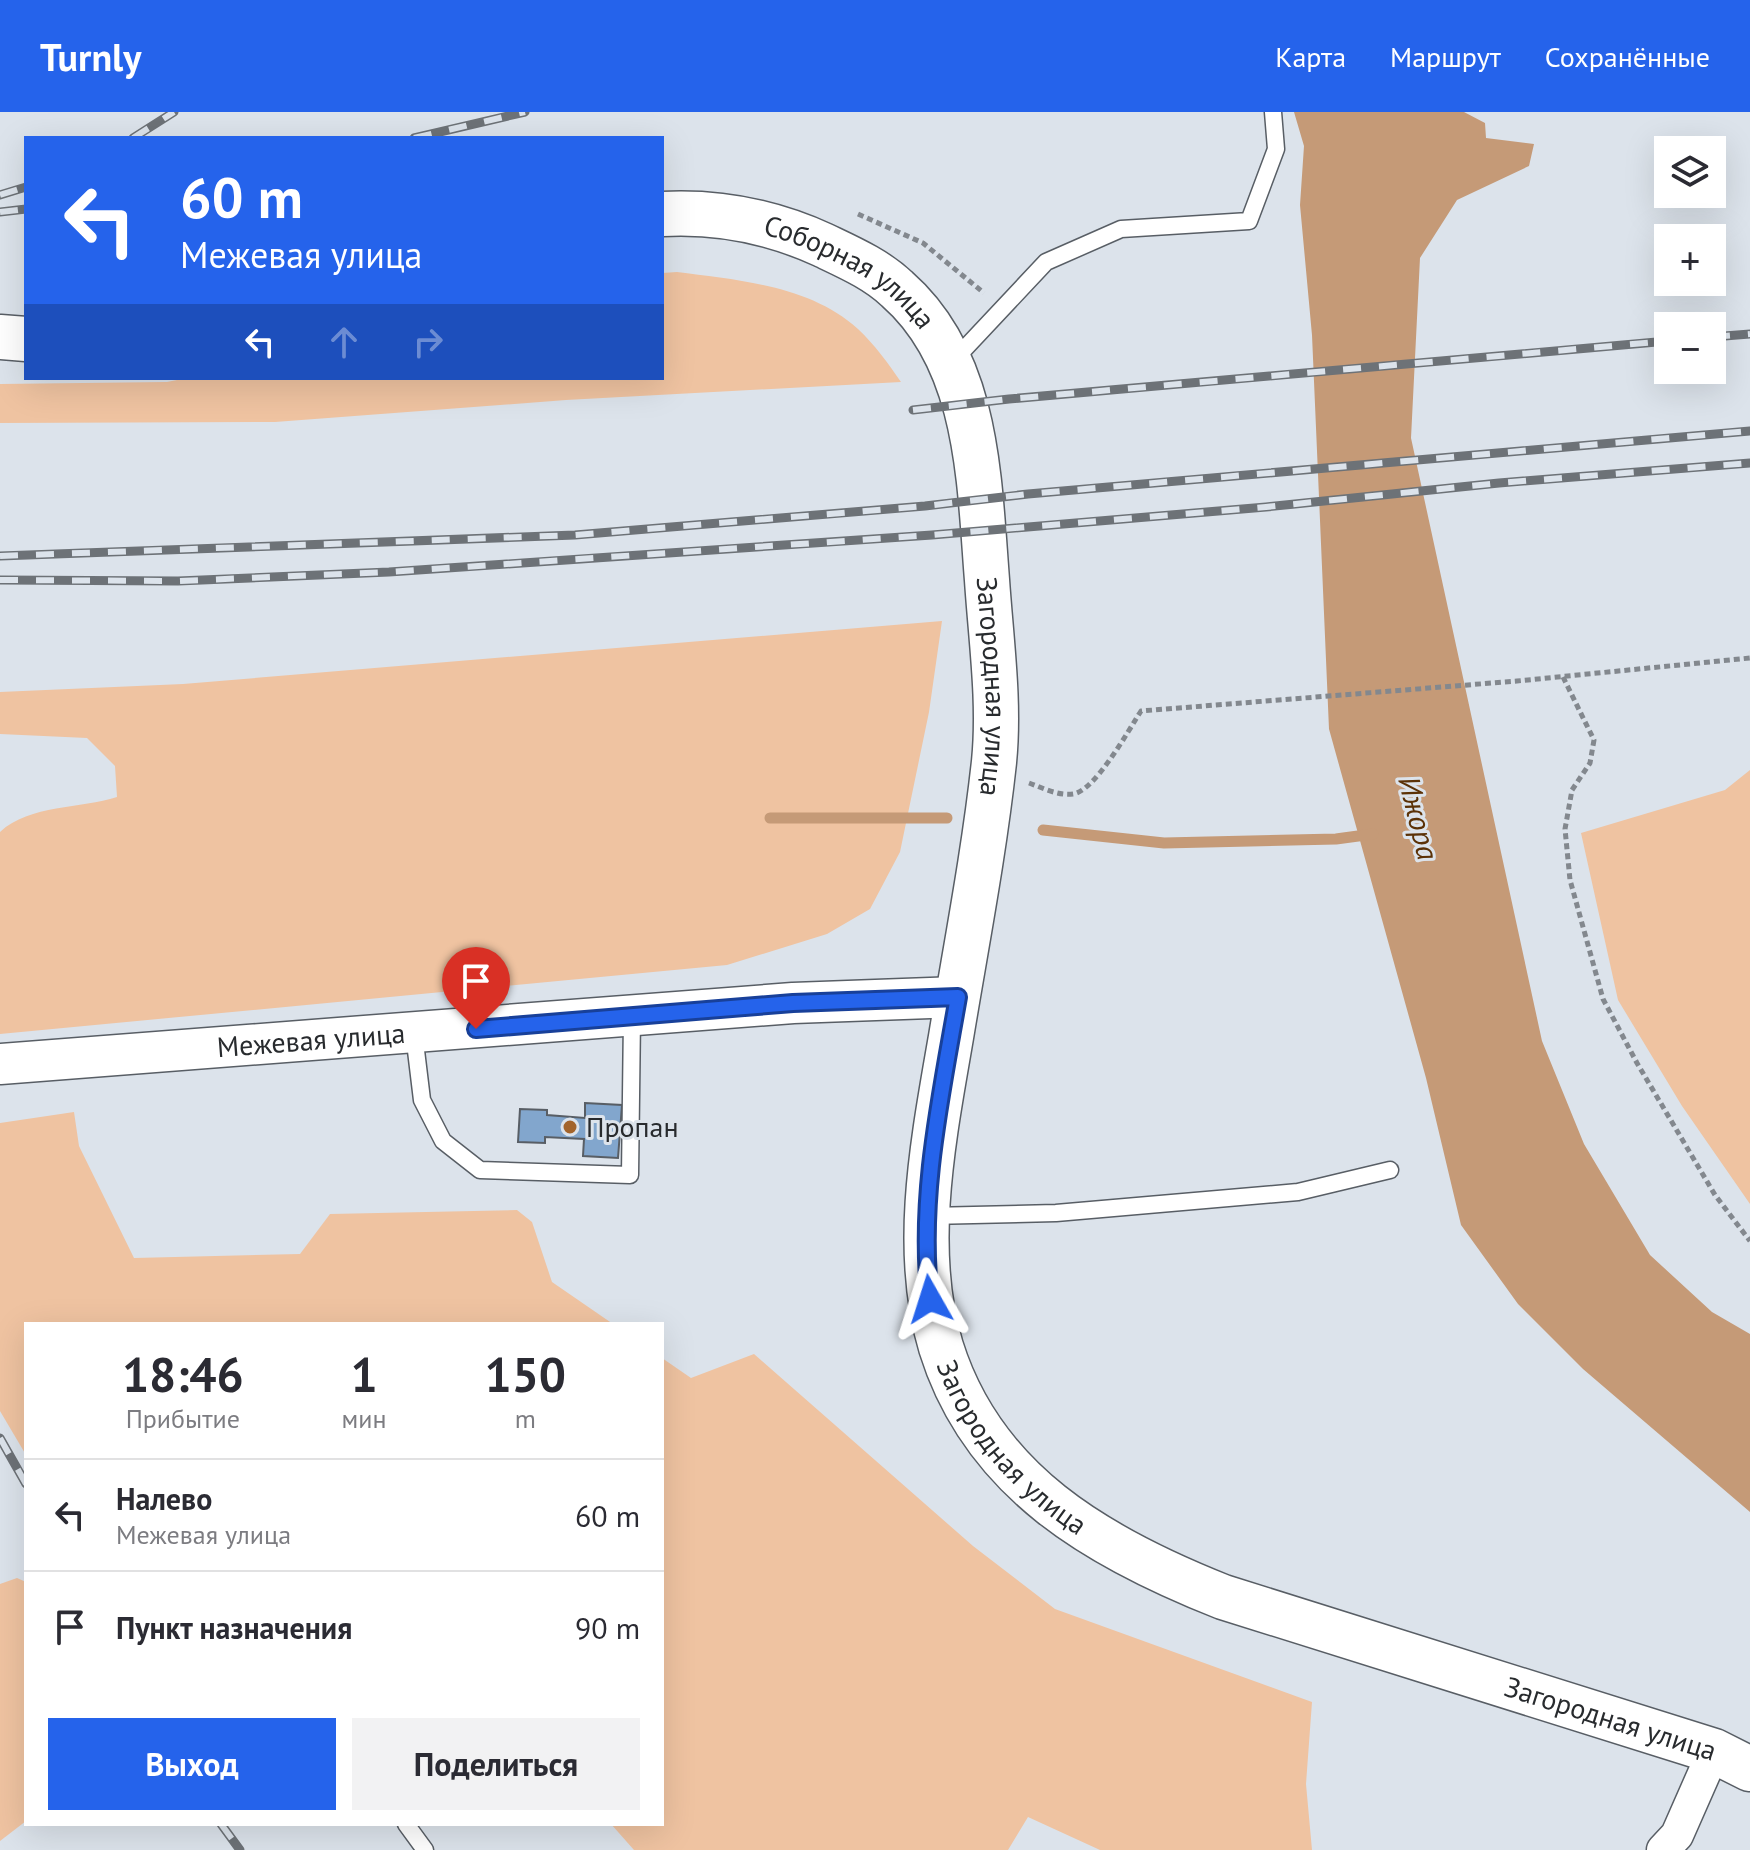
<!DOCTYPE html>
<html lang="ru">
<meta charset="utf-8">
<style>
body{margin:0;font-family:"PT Sans",sans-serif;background:#f2f2f3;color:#2b2b33;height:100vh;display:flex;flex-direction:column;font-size:30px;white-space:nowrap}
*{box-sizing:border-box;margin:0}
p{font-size:26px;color:#7c7c81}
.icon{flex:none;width:44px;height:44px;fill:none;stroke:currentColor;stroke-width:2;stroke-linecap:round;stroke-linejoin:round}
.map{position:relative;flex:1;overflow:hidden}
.side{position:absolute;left:24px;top:1210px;width:640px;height:504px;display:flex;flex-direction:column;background:#fff;border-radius:0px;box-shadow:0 8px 32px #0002}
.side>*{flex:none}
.hud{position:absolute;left:24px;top:24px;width:640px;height:244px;border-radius:0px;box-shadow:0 8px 32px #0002;background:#2563eb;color:#fff;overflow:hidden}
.tools{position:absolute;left:1654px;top:24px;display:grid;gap:16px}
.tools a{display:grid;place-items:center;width:72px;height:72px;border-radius:0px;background:#fff;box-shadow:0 8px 32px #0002;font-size:40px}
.pin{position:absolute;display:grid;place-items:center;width:68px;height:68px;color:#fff;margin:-82px -34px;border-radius:50% 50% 50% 0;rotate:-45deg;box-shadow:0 0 8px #0007}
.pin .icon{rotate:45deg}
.me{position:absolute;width:88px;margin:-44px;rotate:354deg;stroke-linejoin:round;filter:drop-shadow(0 0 6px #0008)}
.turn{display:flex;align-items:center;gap:28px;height:168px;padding:0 24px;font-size:36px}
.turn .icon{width:104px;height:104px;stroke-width:2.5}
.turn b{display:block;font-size:56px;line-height:68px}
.lanes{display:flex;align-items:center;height:76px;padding:0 24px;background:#0003;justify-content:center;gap:40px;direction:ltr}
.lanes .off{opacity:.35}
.eta{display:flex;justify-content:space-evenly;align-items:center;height:136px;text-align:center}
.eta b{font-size:48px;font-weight:800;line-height:56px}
.button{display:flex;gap:16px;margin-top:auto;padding:16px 24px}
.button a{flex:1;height:92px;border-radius:0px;background:#2563eb;color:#fff;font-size:32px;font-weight:800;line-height:92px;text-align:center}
.button a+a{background:#f2f2f3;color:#2b2b33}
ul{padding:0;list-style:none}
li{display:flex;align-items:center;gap:24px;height:112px;padding:0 24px;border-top:2px solid #e1e1e2}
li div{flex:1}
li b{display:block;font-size:30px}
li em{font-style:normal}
header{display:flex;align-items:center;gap:48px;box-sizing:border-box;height:112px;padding:0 40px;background:#2563eb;color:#fff}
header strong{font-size:38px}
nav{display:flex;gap:44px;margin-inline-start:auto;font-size:28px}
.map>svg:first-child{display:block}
.green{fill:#efc3a1}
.water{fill:#c59a77}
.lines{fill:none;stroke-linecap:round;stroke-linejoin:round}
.stream{stroke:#c59a77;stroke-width:11}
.building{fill:#82a6cd;stroke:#585e65;stroke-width:2}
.service-casing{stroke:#585e65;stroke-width:19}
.minor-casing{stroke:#585e65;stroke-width:35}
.tertiary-casing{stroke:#585e65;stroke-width:43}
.secondary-casing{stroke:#585e65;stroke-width:47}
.path{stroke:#83888e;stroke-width:5;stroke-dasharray:6 4;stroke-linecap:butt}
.service{stroke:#fff;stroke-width:16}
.minor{stroke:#fff;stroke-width:32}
.tertiary{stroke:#fff;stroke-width:40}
.secondary{stroke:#fff;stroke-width:44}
.rail-casing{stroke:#6d7277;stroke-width:9}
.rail{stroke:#dce3eb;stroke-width:6;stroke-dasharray:18;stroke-linecap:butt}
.route-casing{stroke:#184099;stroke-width:20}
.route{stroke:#2563eb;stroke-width:14}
.poi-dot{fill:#a3642b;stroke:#dce3eb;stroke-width:3}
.labels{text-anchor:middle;stroke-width:6;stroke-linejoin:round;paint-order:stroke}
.street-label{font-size:28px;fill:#282b2e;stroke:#dce3eb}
.poi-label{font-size:28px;fill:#282b2e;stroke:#dce3eb;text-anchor:start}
.water-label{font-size:30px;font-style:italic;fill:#5b3106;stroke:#dce3eb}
</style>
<header>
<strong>Turnly</strong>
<nav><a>Карта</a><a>Маршрут</a><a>Сохранённые</a></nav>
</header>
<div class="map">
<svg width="1750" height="1738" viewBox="0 0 1750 1738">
<rect width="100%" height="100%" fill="#dce3eb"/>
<g class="green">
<path d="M677 160C737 168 810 173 858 217 874 232 888 251 901 270L566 288 275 310 0 311V272L167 270 187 266H662V161Z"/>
<path d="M942 509 929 600 900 740 870 797 827 822 727 853 0 922V720C30 692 81 697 117 685L115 654 87 626 0 622V580L183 572Z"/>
<path d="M1750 658V1092L1682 994 1618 888 1581 721 1725 678Z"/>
<path d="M74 1000 79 1034 134 1146 300 1142 330 1102 517 1098 532 1110 552 1170 613 1212H26V1343L0 1299V1011Z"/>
<path d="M754 1242 973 1434 1055 1497 1312 1590 1306 1672 1312 1738H1100L1028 1705 1008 1738H634L611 1712H662V1246L691 1266Z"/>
<path d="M17 1466 26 1470V1709L0 1729V1472Z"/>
</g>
<path class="water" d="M1294 0H1464L1485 11 1486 26 1534 32 1529 54 1457 88 1420 146 1411 326 1542 929 1584 1032 1650 1143 1712 1200 1750 1222V1400L1583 1257 1518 1192 1461 1113 1426 966 1329 617 1312 223 1300 93 1304 34Z"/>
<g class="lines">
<g class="stream">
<path d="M770 706H947"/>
<path d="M1043 718 1164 731 1336 727 1373 722"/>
</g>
</g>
<path class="building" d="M585 991 622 993 618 1046 583 1044 584 1027 545 1025V1031L518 1030 520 997 547 998V1003L585 1006Z"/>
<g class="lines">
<defs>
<g id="service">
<path d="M954 248 1046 150 1121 117 1249 109 1276 37 1273 0"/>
<path d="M414 922 422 988 443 1029 480 1058 630 1063 632 905"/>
<path d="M929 1104 1056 1101 1298 1080 1390 1058"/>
<path d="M406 1712 425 1738"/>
</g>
<path id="minor" d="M1663 1738 1677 1723 1714 1639"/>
<g id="tertiary">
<path id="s1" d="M0 952 793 891 958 885"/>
</g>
<g id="secondary">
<path id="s2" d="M662 102C717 99 773 110 823 133 848 145 876 157 897 177 979 249 979 368 987 468 991 528 1000 590 994 650 984 742 966 834 951 925 934 1024 911 1136 941 1235 983 1370 1099 1436 1223 1485L1714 1639 1750 1657"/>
<path d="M0 225 26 227"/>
</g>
</defs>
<use href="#service" class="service-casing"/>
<use href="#minor" class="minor-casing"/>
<use href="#tertiary" class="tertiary-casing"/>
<use href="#secondary" class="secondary-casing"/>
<g class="path">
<path d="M858 102 923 131 984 181"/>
<path d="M1563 565 1594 628 1590 651 1572 678 1565 717 1570 768 1603 887 1637 951 1715 1083 1750 1129"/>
<path d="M1029 671C1043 676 1058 684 1073 682 1095 679 1128 619 1141 599L1517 569 1750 546"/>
</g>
<use href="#service" class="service"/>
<use href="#minor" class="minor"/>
<use href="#tertiary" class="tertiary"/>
<use href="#secondary" class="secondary"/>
<defs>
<g id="rail">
<path d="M133 26 174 0"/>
<path d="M414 26 525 0"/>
<path d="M0 83 26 75"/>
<path d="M0 100 26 97"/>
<path d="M1712 225 1750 222"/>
<path d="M913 298 1009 287 1668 229"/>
<path d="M0 444 575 423 925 394 1028 382 1750 319"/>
<path d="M0 468 178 469 389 460 932 423 1266 395 1499 371 1750 351"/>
<path d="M0 1326 26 1372"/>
<path d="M221 1712 240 1738"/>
</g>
</defs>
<use href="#rail" class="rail-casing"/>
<use href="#rail" class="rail"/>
</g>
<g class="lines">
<defs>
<path id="route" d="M476 917 793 891 958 885C941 983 918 1087 930 1187"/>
</defs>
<use href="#route" class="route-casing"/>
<use href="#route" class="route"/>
</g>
<circle class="poi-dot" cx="570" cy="1015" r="8"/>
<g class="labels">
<g class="street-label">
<text dy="10" stroke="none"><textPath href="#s2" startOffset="202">Соборная улица</textPath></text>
<text dy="10" stroke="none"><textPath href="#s2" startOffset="672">Загородная улица</textPath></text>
<text dy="10" stroke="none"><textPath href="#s1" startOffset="312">Межевая улица</textPath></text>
<text dy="10" stroke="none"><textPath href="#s2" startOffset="1464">Загородная улица</textPath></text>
<text dy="10" stroke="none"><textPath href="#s2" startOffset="2136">Загородная улица</textPath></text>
</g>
<g class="poi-label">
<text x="586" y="1025">Пропан</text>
</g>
<g class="water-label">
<text transform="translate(1418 706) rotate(76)" y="10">Ижора</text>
</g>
</g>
</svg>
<div class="tools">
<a><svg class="icon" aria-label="layers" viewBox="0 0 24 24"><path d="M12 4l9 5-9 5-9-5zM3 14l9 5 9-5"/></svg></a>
<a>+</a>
<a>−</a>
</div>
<div class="pin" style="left:476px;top:917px;background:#d93025"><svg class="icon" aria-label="arrive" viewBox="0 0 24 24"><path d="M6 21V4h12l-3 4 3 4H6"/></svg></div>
<svg class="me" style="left:930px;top:1187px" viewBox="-20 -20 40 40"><path d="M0-17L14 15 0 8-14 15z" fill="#2563eb" stroke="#fff" stroke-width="4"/></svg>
<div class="hud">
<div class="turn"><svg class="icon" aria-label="left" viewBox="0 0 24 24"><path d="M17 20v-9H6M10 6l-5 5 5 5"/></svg><div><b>60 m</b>Межевая улица</div></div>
<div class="lanes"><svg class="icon" aria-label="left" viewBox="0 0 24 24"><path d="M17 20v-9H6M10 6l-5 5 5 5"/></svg><svg class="icon off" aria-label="ahead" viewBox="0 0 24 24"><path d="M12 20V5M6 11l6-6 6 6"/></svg><svg class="icon off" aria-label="right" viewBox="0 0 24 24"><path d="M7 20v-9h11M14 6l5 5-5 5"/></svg></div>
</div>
<section class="side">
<div class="eta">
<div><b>18:46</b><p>Прибытие</p></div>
<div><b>1</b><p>мин</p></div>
<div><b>150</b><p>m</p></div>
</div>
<ul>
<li><svg class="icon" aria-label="left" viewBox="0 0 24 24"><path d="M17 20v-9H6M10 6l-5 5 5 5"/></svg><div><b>Налево</b><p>Межевая улица</p></div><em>60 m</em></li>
<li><svg class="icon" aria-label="arrive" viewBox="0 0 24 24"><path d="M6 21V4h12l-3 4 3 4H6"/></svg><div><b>Пункт назначения</b></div><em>90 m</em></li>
</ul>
<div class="button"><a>Выход</a><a>Поделиться</a></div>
</section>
</div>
